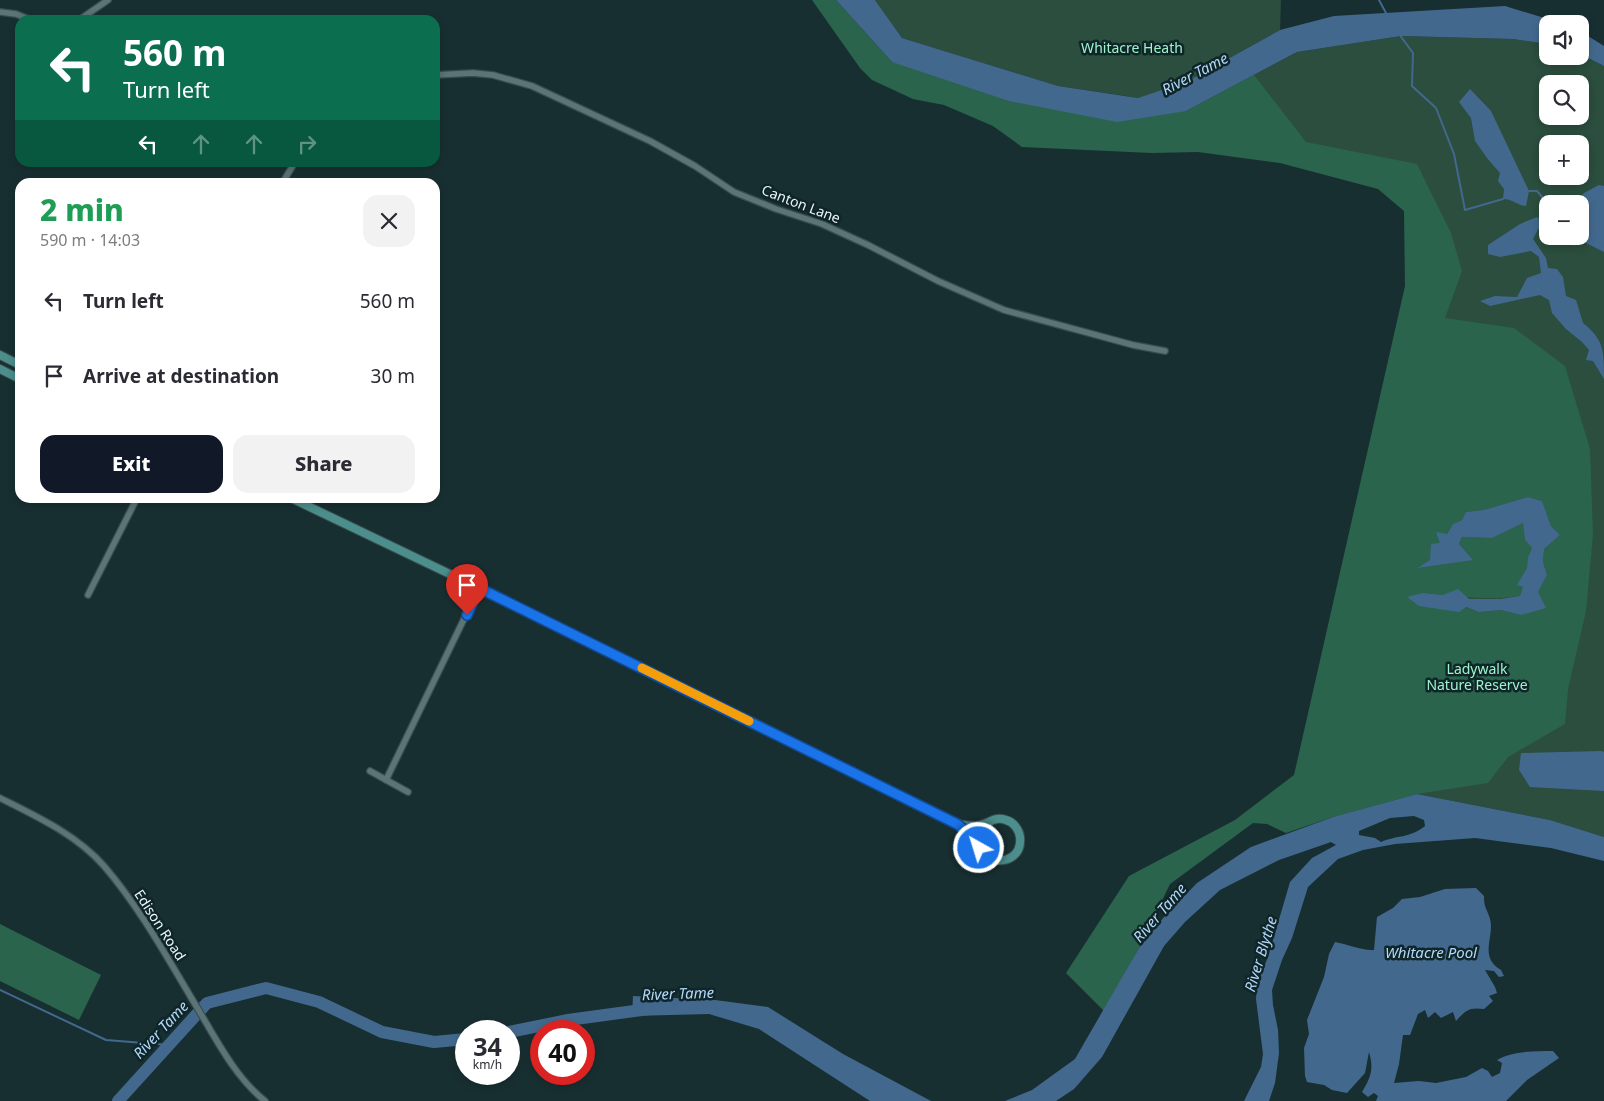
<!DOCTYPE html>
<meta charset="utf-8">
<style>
body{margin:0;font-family:"Noto Sans",sans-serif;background:#f2f2f3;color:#2b2b33;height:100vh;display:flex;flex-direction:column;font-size:19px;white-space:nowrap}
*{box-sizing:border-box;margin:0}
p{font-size:16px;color:#7c7c81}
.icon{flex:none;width:28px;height:28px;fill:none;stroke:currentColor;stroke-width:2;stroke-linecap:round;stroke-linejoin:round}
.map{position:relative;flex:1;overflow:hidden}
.drawer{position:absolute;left:15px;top:178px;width:425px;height:325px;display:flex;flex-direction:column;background:#fff;border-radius:15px;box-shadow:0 2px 8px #0003}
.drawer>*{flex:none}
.guide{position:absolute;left:15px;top:15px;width:425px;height:152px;border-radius:15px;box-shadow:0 2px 8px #0003;background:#0b6e4f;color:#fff;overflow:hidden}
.tools{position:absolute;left:1539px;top:15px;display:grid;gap:10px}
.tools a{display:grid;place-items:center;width:50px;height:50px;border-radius:10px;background:#fff;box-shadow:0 2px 8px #0003;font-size:25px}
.speed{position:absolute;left:455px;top:1020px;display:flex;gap:10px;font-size:25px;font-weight:700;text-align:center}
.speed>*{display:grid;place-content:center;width:65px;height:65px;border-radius:50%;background:#fff;box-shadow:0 2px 8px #0003;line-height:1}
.speed small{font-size:12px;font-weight:400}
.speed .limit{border:8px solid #d22;background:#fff;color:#111}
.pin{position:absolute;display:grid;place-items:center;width:42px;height:42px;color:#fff;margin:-51px -21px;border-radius:50% 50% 50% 0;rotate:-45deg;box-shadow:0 0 5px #0007}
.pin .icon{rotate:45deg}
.me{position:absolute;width:55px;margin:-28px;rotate:321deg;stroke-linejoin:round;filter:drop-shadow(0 0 4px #0008)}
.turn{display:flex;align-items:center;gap:18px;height:105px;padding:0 25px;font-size:22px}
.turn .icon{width:65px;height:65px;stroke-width:2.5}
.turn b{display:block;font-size:35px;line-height:42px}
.lanes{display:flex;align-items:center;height:48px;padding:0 25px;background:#0003;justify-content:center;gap:25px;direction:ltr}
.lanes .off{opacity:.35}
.round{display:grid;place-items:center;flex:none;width:52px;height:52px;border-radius:15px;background:#f2f2f3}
.headline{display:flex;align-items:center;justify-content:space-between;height:85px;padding:0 25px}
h1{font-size:30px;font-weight:800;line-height:38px;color:#1e9e55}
.cta{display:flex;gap:10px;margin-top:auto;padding:10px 25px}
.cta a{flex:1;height:58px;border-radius:15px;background:#111827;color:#fff;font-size:20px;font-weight:800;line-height:58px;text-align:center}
.cta a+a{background:#f2f2f3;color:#2b2b33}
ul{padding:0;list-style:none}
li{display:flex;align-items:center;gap:15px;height:75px;padding:0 25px}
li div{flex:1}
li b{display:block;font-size:19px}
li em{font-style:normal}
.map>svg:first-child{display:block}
.green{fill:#2b4e3e;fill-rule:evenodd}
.forest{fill:#2b644c;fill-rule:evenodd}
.water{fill:#42698d;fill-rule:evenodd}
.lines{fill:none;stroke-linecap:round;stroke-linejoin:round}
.stream{stroke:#42698d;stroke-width:2}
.river{stroke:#42698d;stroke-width:12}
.street-casing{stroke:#394d4f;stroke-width:8}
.secondary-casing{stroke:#394d4f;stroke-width:10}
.street{stroke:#5b7477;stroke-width:5.5}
.secondary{stroke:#4b8e8b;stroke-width:8}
.route-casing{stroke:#114b97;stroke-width:12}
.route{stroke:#1a73e8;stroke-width:9}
.slow{stroke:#f59e0b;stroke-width:9}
.labels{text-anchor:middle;stroke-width:5;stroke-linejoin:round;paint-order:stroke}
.park-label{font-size:14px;fill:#9df5cc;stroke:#0f2528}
.street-label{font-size:14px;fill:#e9f6f8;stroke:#0f2528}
.water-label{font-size:15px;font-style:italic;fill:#b4d8fa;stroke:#0f2528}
</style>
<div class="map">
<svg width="1604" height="1101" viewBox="0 0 1604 1101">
<rect width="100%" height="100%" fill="#182f32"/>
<g class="green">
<path d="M875 0H1281L1280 30 1188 81 1139 98 1058 86 902 38Z"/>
<path d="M1401 36 1513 39 1547 44 1548 56H1580V54L1604 66V837L1550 820 1417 794 1333 817 1431 210 1306 142 1186 111 1297 52ZM1548 84H1580V116H1548ZM1548 144H1580V176H1548ZM1548 204H1580V236H1548Z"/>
</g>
<g class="forest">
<path d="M812 0H836L892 62 1186 111 1254 75 1306 142 1417 164 1451 233 1462 271 1445 318 1514 328 1565 366 1590 449 1593 534 1586 611 1568 689 1565 724 1508 757 1488 783 1417 794 1333 817 1286 833 1267 824 1253 823 1170 884 1139 948 1104 1011 1066 973 1129 876 1235 820 1294 775 1405 286 1404 211 1378 189 1280 163 1198 152 1152 153 1022 147 993 126 944 105 913 99 872 80 860 68ZM1528 497 1542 501 1551 526 1560 535 1544 549 1543 562 1547 575 1538 592 1521 615 1501 610 1479 612 1423 593C1457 596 1485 601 1520 596L1523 587 1518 585 1527 568 1528 557 1532 548 1525 540 1523 523 1492 538 1462 537 1459 544 1472 559 1418 567 1430 560 1453 524 1462 520 1466 512 1484 510Z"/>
<path d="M0 924 101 975 79 1020 0 981Z"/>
</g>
<g class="water">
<path d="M836 0H875L902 38 1058 86 1138 98 1188 81 1280 30 1334 16 1505 6 1564 24H1548L1547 44 1513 39 1401 36 1297 52 1186 111 1117 122 1009 101 892 62Z"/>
<path d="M1580 31 1604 46V66L1580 54Z"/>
<path d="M1470 89 1491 111 1529 191 1526 206C1516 205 1513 199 1503 199L1504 189 1498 181 1500 173 1487 158 1475 141 1471 118 1459 102Z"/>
<path d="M1599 185 1604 186V252L1582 241 1574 246 1572 236H1580V204H1575L1584 193Z"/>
<path d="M1537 217 1542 222 1533 239 1546 258 1548 268 1557 269 1563 277 1566 296 1576 300 1583 323C1604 340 1604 350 1604 379L1593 361 1586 360 1589 350 1582 342 1566 329 1552 313 1549 300 1540 295 1490 306 1480 301 1495 296 1517 297 1527 278 1541 273 1539 257 1531 251 1500 257 1488 254V245L1520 224Z"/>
<path d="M1528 497 1542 501 1551 526 1560 535 1544 549 1543 562 1547 575 1538 592 1546 608 1521 615 1501 610 1479 612 1466 607 1459 612 1419 606 1407 597 1423 593 1443 595 1458 589 1469 599H1501L1520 596 1523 587 1517 585 1527 568 1528 557 1532 548 1525 540 1523 523 1492 538 1462 537 1459 544 1473 560 1417 568 1430 560 1431 544 1440 543 1436 532 1447 534 1453 524 1462 520 1466 512 1484 510Z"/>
<path d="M1602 751 1604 752V791L1530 787 1519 770 1521 753Z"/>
<path d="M1417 794 1550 820 1604 837V861L1551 848 1475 838 1395 844 1363 850 1338 859 1308 887 1292 938 1282 960 1272 990 1273 1005 1278 1030 1279 1053 1275 1083 1269 1101H1244L1261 1067 1263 1054 1256 999 1257 985 1268 957 1290 882 1312 858 1336 845 1331 842 1279 860 1220 890 1185 922 1164 946 1102 1057 1074 1089 1056 1101H1005L1032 1090 1075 1059 1139 948 1164 917 1197 883 1251 847 1333 817ZM1414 816 1424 820 1425 826C1411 838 1397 835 1381 842L1375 838 1359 835V831L1390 818Z"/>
<path d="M1476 888 1484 896C1484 909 1487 908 1490 919 1495 936 1478 957 1501 970L1504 976 1499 977 1494 971 1485 970 1495 987 1497 993 1489 996 1493 1001 1484 1009C1469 1007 1466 1010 1456 1021L1453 1012 1441 1018 1435 1012 1428 1018 1425 1010 1418 1014 1410 1035H1403L1399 1064 1394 1083 1419 1081 1436 1083 1466 1077 1482 1068 1488 1071 1492 1077 1500 1073 1502 1063 1497 1060C1511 1051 1536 1051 1553 1051L1559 1058 1527 1080 1506 1101H1376L1378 1096 1374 1093 1368 1097 1362 1092C1371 1077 1374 1069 1369 1052L1365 1073 1347 1093 1332 1090 1324 1085 1307 1082 1305 1076 1304 1048 1309 1034 1307 1020 1324 977 1329 954 1335 942C1347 944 1363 951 1374 950L1377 917 1393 908 1402 899 1420 897 1445 889Z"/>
<path d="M633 996 715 1000 768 1007 843 1054 931 1101H870L759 1029 709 1014 632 1016Z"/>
</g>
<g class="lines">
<g class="stream">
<path d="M1379 0 1386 13"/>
<path d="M1399 34 1413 53 1412 86 1436 108 1454 154 1465 210 1503 199"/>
<path d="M1529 191H1537L1548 204"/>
<path d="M0 990 106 1040 169 1045"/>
</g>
<g class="river">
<path d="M509 1032 568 1020 649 1009"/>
<path d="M118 1101 207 1003 266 988 319 1002 382 1032 434 1042 466 1039"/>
</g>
<defs>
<g id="street">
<path d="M0 12 16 14 31 20"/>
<path d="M79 20 108 0"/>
<path d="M435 75 473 73 493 75 532 86 650 141 695 166 734 192 776 209 822 224 868 245 938 281 1004 310 1133 345 1165 351"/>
<path d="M283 182 295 162"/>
<path d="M88 595 137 498"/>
<path d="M370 771 408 792"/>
<path d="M386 780 479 588"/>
<path d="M0 798C36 816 77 835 104 866 141 909 169 961 198 1009 217 1041 236 1078 265 1101"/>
</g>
<g id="secondary">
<path d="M0 355 20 365"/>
<path d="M0 369 20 379"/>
<path d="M291 498 479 588 957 824 972 837 979 848"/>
<path d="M957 824C965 825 972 827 980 825 990 823 995 816 1006 820 1014 822 1019 830 1020 837 1024 876 956 862 983 825"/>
</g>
</defs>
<use href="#street" class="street-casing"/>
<use href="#secondary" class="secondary-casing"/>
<use href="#street" class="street"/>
<use href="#secondary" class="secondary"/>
</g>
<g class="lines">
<defs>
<path id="route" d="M467 615 479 588 957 824 972 836 979 848"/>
</defs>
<use href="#route" class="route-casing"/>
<use href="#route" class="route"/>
<path class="slow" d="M642 668 749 721"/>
</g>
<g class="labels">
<g class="park-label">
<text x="1132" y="53">Whitacre Heath</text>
<text x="1477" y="674">Ladywalk<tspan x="1477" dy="16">Nature Reserve</tspan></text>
</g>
<g class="street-label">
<text transform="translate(801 204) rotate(21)" y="5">Canton Lane</text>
<text transform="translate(160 925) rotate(57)" y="5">Edison Road</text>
</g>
<g class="water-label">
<text transform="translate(1195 74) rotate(-28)" y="5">River Tame</text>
<text transform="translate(1160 913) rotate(-49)" y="5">River Tame</text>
<text x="1431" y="958">Whitacre Pool</text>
<text transform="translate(1261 954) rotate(-73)" y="5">River Blythe</text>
<text transform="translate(678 994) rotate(-2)" y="5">River Tame</text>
<text transform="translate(161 1030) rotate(-47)" y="5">River Tame</text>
</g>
</g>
</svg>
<div class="tools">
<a><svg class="icon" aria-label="sound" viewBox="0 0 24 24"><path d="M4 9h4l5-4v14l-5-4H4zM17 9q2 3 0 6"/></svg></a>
<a><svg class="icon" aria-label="search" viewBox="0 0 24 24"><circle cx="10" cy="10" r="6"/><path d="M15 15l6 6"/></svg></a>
<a>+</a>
<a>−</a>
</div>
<div class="speed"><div>34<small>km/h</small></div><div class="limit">40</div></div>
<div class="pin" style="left:467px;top:615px;background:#d93025"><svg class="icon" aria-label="arrive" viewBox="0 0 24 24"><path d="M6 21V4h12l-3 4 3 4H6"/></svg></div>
<svg class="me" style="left:979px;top:848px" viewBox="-20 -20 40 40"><circle r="17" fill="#1a73e8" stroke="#fff" stroke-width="3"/><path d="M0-11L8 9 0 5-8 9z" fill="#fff"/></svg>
<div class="guide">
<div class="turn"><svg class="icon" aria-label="left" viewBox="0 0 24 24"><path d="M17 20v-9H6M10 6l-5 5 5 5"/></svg><div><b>560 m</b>Turn left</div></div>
<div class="lanes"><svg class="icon" aria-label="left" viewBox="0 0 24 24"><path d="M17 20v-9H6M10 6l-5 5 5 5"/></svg><svg class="icon off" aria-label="ahead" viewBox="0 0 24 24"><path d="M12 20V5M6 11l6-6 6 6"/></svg><svg class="icon off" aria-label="ahead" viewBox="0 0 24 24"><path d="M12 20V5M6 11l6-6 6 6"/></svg><svg class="icon off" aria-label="right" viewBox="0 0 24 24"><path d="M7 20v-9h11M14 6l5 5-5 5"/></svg></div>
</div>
<section class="drawer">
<div class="headline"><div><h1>2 min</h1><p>590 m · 14:03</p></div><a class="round"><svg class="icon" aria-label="close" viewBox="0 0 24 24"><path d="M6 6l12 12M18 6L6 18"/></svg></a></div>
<ul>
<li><svg class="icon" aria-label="left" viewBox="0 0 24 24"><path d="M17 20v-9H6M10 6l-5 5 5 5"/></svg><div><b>Turn left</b></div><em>560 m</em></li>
<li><svg class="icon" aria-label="arrive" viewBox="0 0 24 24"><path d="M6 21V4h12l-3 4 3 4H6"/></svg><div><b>Arrive at destination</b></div><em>30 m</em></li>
</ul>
<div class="cta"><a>Exit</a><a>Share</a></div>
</section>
</div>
